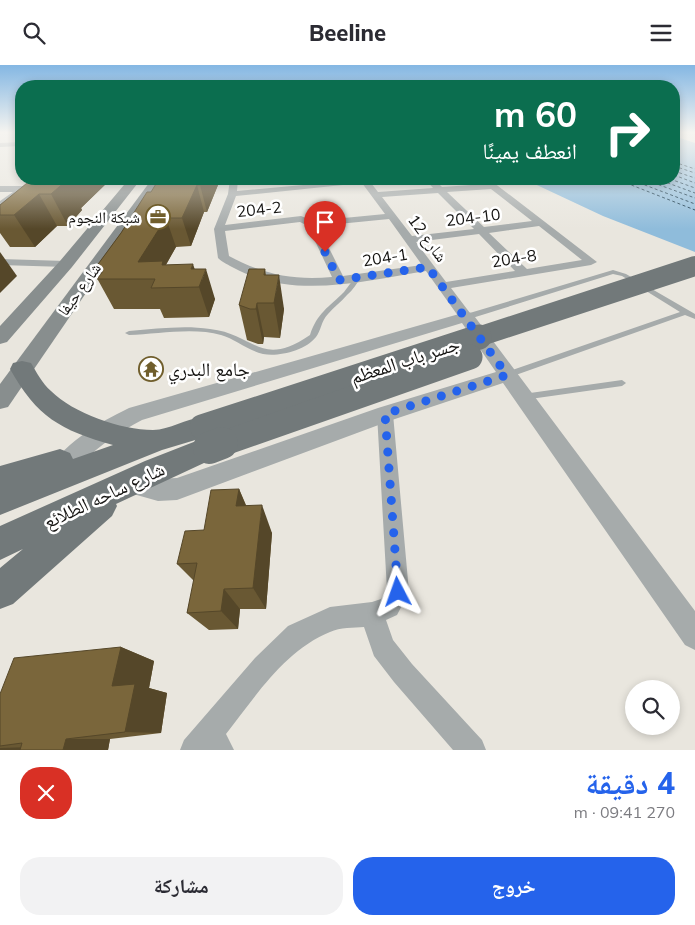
<!DOCTYPE html>
<html lang="ar">
<meta charset="utf-8">
<style>
body{margin:0;font-family:Mulish,"Noto Naskh Arabic",sans-serif;background:#f2f2f3;color:#2b2b33;direction:rtl;height:100vh;display:flex;flex-direction:column;font-size:19px;white-space:nowrap}
*{box-sizing:border-box;margin:0}
p{font-size:16px;color:#7c7c81}
.icon{flex:none;width:28px;height:28px;fill:none;stroke:currentColor;stroke-width:2;stroke-linecap:round;stroke-linejoin:round}
.map{position:relative;height:685px;overflow:hidden;direction:ltr}
.details{display:flex;flex-direction:column;background:#fff;flex:1}
.details>*{flex:none}
.hud{position:absolute;left:15px;top:15px;width:665px;height:105px;border-radius:20px;box-shadow:0 2px 8px #0003;direction:rtl;background:#0b6e4f;color:#fff;overflow:hidden}
.tools{position:absolute;left:625px;top:615px;display:grid;gap:10px}
.tools a{display:grid;place-items:center;width:55px;height:55px;border-radius:50%;background:#fff;box-shadow:0 2px 8px #0003;font-size:25px}
.pin{position:absolute;display:grid;place-items:center;width:42px;height:42px;color:#fff;margin:-51px -21px;border-radius:50% 50% 50% 0;rotate:-45deg;box-shadow:0 0 5px #0007}
.pin .icon{rotate:45deg}
.me{position:absolute;width:55px;margin:-28px;rotate:356deg;stroke-linejoin:round;filter:drop-shadow(0 0 4px #0008)}
.turn{display:flex;align-items:center;gap:18px;height:105px;padding:0 20px;font-size:22px}
.turn .icon{width:65px;height:65px;stroke-width:2.5}
.turn b{display:block;font-size:35px;line-height:42px}
.round{display:grid;place-items:center;flex:none;width:52px;height:52px;border-radius:20px;background:#f2f2f3}
.summary{display:flex;align-items:center;justify-content:space-between;height:85px;padding:0 20px}
h1{font-size:30px;font-weight:800;line-height:38px;color:#2563eb}
.action{display:flex;gap:10px;margin-top:auto;padding:10px 20px}
.action a{flex:1;height:58px;border-radius:20px;background:#2563eb;color:#fff;font-size:20px;font-weight:800;line-height:58px;text-align:center}
.action a+a{background:#f2f2f3;color:#2b2b33}
header{display:flex;justify-content:space-between;align-items:center;height:65px;padding:0 20px;background:#fff;font-size:22px;font-weight:800}
.map>svg:first-child{display:block}
.water{fill:#8fbcdb}
.lines{fill:none;stroke-linecap:round;stroke-linejoin:round}
.ferry{stroke:#0f344a;stroke-width:1;stroke-dasharray:3 2.5;stroke-linecap:butt}
.service{fill:#a6abab;fill-rule:evenodd}
.minor{fill:#a6abab;fill-rule:evenodd}
.tertiary{fill:#a6abab;fill-rule:evenodd}
.secondary{fill:#888e8e;fill-rule:evenodd}
.primary{fill:#72797a;fill-rule:evenodd}
.primary-bridge-far2{stroke:#72797a;stroke-width:20}
.primary-bridge-far1{stroke:#72797a;stroke-width:25}
.primary-bridge{stroke:#72797a;stroke-width:32}
.wall{fill:#695833}
.shaded-wall{fill:#554729}
.building{fill:#7a663b;stroke:#554729}
.route{stroke:#2563eb;stroke-width:9;stroke-dasharray:0 16.2}
.labels{text-anchor:middle;stroke-width:5;stroke-linejoin:round;paint-order:stroke}
.far-street-label{font-size:16px;fill:#141311;stroke:#fff}
.far-poi-label{font-size:16px;fill:#141311;stroke:#fff;text-anchor:end}
.street-label{font-size:19px;fill:#141311;stroke:#fff}
.poi-label{font-size:19px;fill:#141311;stroke:#fff;text-anchor:start}
</style>
<header><svg class="icon" aria-label="menu" viewBox="0 0 24 24"><path d="M4 6h16M4 12h16M4 18h16"/></svg>Beeline<svg class="icon" aria-label="search" viewBox="0 0 24 24"><circle cx="10" cy="10" r="6"/><path d="M15 15l6 6"/></svg></header>
<div class="map">
<svg width="695" height="685" viewBox="0 0 695 685">
<rect width="100%" height="100%" fill="#e9e6de"/>
<path class="water" d="M674 71 695 78V187L603 151 524 114H674Z"/>
<g class="lines">
<g class="ferry">
<path d="M674 97 695 104"/>
<path d="M674 101 695 108"/>
<path d="M674 106 695 113"/>
<path d="M674 110 695 118"/>
<path d="M616 114 695 145"/>
<path d="M629 114 695 139"/>
<path d="M643 114 695 133"/>
<path d="M657 114 695 128"/>
<path d="M670 114 695 123"/>
</g>
<g class="service">
<path d="M613 205 626 209 695 249V254L685 250 507 313 503 310 504 308 680 247 622 211 613 209 469 254H463L462 252 463 250Z"/>
<path d="M358 210 361 212C357 218 353 225 347 230 341 237 334 242 328 249 321 256 321 266 316 272 305 286 278 292 263 289 247 285 235 274 221 270 194 262 157 269 129 270L125 268 129 266C156 264 183 260 210 264 255 269 260 304 310 270 317 248 329 242 344 227 348 222 352 216 356 211Z"/>
<path d="M622 315 626 318 622 321 523 335 519 332 523 329Z"/>
</g>
<g class="minor">
<path d="M21 77V81L0 82V78Z"/>
<path d="M230 114H238L237 126 368 114 378 127 433 123 425 114H434L442 122 485 119 480 114H489L597 197 591 200 451 223 473 252 466 256 461 255 426 206C365 216 292 235 234 203 229 200 223 198 218 193L214 164 228 129ZM362 118 385 149 313 156 301 151 225 160 236 131ZM491 124 532 156 484 162 447 127ZM438 128 474 164 412 171 382 132ZM389 154 422 200 343 211 318 161ZM300 157 308 161 332 212C294 216 262 209 229 191L225 166ZM539 161 582 195 527 204 489 168ZM479 169 515 206 446 217 416 177Z"/>
<path d="M0 121H23L27 124 0 143V136L13 127H0Z"/>
<path d="M0 194 66 196 72 199 66 202 0 200Z"/>
<path d="M385 343 391 344 393 349 409 527 397 550 386 555 393 575 412 599 482 675 486 685H453L394 617 374 591 364 562C354 563 340 562 330 567 285 585 255 632 226 669L234 685H180L184 675 255 593 288 561 330 542 372 537 381 534 387 525 377 349 379 344Z"/>
</g>
<path class="tertiary" d="M466 247 472 248 695 546V585L685 580 503 318 392 355 177 435 158 436 119 425 115 418 119 411 127 408 158 414 177 413 378 343 496 307 462 258 142 355C121 366 101 379 84 396 77 402 71 415 63 420 57 423 53 421 48 419L45 412C60 380 98 358 129 343Z"/>
<g class="secondary">
<path d="M129 114H141L72 202 7 277 0 279V261L60 196Z"/>
<path d="M152 114H164L8 342 0 344V319Z"/>
</g>
<g class="primary">
<path d="M22 296 31 298C37 308 42 318 51 326 73 348 121 365 153 365 173 365 191 348 212 354L216 362 212 370 162 385 0 450V401L60 384 70 388 73 394 113 380C60 365 37 352 10 304L13 298Z"/>
<path d="M209 371 219 375 223 383 219 391 116 439 117 441 112 451 13 539 0 544V503L23 484 0 495V461L145 396Z"/>
</g>
<path class="primary-bridge-far2" d="M475 273 695 201"/>
<g class="primary-bridge-far1">
<path d="M202 362 479 272"/>
<path d="M219 380 470 292"/>
</g>
<path class="primary-bridge" d="M209 383 222 378"/>
</g>
<g class="wall">
<path d="M32 114H111L81 143 82 145 68 161H57L35 182H10L0 168V140Z"/>
<path d="M159 114H226L223 120H218L207 147H204L191 181 176 182 166 200 195 204 215 234 209 252 164 253 160 244H114L93 206 151 127Z"/>
<path d="M265 204 266 210 284 244 280 273 264 272 263 279H258L247 275 239 240Z"/>
<path d="M239 424 246 440 272 468 266 544H240L238 564 209 565 187 548 194 516 177 499Z"/>
<path d="M121 582 154 596 149 623 167 628 161 668 110 674 108 685H0V629Z"/>
</g>
<g class="shaded-wall">
<path d="M65 114H111L81 143 82 145 68 161 51 129Z"/>
<path d="M203 114H216L218 120 207 147 200 120Z"/>
<path d="M222 114H226L223 120Z"/>
<path d="M197 120 204 147 191 181 182 153Z"/>
<path d="M39 129 57 161 35 182 14 150Z"/>
<path d="M166 153 176 182 165 201 155 214 138 197Z"/>
<path d="M0 187 17 211 0 228Z"/>
<path d="M193 199 200 220 206 204 215 234 209 252 199 222 191 204Z"/>
<path d="M279 210 284 244 280 273 274 238Z"/>
<path d="M257 238 264 272 263 279 256 244Z"/>
<path d="M239 424 251 453 236 441Z"/>
<path d="M262 440 272 468 266 544 253 523Z"/>
<path d="M224 524 240 544 238 564 221 546Z"/>
<path d="M121 582 154 596 149 623 167 628 161 668 125 667 112 621Z"/>
<path d="M66 674H110L108 685H63Z"/>
<path d="M32 682 31 685H0V683Z"/>
</g>
<g class="building">
<path d="M32 114H65L64 115H67L51 129H39L14 150H0V140Z"/>
<path d="M159 114H203L200 120H197L182 153H166L138 197 163 196 162 200 193 199 191 204H206L199 222 151 223 155 214H97L103 206H93L121 168 147 127H151Z"/>
<path d="M249 204H265L264 210H279L274 238H257L256 244H250L239 240Z"/>
<path d="M239 424 236 441 262 440 253 523 224 524 221 546 187 548 197 498 177 499 185 466 204 465 211 425Z"/>
<path d="M121 582 112 621 135 619 125 667 66 674 63 685H20L22 678 0 681V629L14 593Z"/>
</g>
<linearGradient id="sky" x2="0" y2="1"><stop stop-color="#84b7e3"/><stop offset="0.41" stop-color="#f5f4f0"/><stop offset="1" stop-color="#f5f4f0" stop-opacity="0"/></linearGradient>
<rect width="695" height="164" fill="url(#sky)"/>
<g class="lines">
<path class="route" d="M325 187 339 215 428 202 507 310 385 349 398 527"/>
</g>
<defs>
<symbol id="office-ring" viewBox="-11 -11 22 22"><circle r="9.5" fill="#fff" stroke="#705e2c" stroke-width="1.5"/><path d="M-6-3h4V-5.5h4V-3h4V5H-6ZM-1-4.5V-3h2v-1.5ZM-6 0V1H6V0Z" fill="#705e2c"/></symbol>
<symbol id="temple-ring" viewBox="-11 -11 22 22"><circle r="9.5" fill="#fff" stroke="#705e2c" stroke-width="1.5"/><path d="M0-6L5-2H3V0L6.5 2.5H4V6H1.5V3h-3V6H-4V2.5H-6.5L-3 0V-2H-5Z" fill="#705e2c"/></symbol>
</defs>
<g fill-rule="evenodd">
<use href="#office-ring" x="144" y="138" width="28" height="28"/>
<use href="#temple-ring" x="137" y="290" width="28" height="28"/>
</g>
<g class="labels">
<g class="far-street-label">
<text transform="translate(259 144) rotate(-6)" y="6">204-2</text>
<text transform="translate(473 152) rotate(-7)" y="6">204-10</text>
<text transform="translate(428 173) rotate(54)" y="6">شارع 12</text>
<text transform="translate(385 192) rotate(-9)" y="6">204-1</text>
<text transform="translate(514 193) rotate(-9)" y="6">204-8</text>
<text transform="translate(79 224) rotate(-54)" y="6">شارع حيفا</text>
</g>
<g class="far-poi-label">
<text x="140" y="158">شبكة النجوم</text>
</g>
<g class="street-label">
<text transform="translate(405 295) rotate(-18)" y="7">جسر باب المعظم</text>
<text transform="translate(104 430) rotate(-25)" y="7">شارع ساحه الطلائع</text>
</g>
<g class="poi-label">
<text x="168" y="311">جامع البدري</text>
</g>
</g>
</svg>
<div class="tools">
<a><svg class="icon" aria-label="search" viewBox="0 0 24 24"><circle cx="10" cy="10" r="6"/><path d="M15 15l6 6"/></svg></a>
</div>
<div class="pin" style="left:325px;top:187px;background:#d93025"><svg class="icon" aria-label="arrive" viewBox="0 0 24 24"><path d="M6 21V4h12l-3 4 3 4H6"/></svg></div>
<svg class="me" style="left:398px;top:527px" viewBox="-20 -20 40 40"><path d="M0-17L14 15 0 8-14 15z" fill="#2563eb" stroke="#fff" stroke-width="4"/></svg>
<div class="hud">
<div class="turn"><svg class="icon" aria-label="right" viewBox="0 0 24 24"><path d="M7 20v-9h11M14 6l5 5-5 5"/></svg><div><b>60 m</b>انعطف يمينًا</div></div>
</div>
</div>
<section class="details">
<div class="summary"><div><h1>4 دقيقة</h1><p>270 m · 09:41</p></div><a class="round" style="background:#d93025;color:#fff"><svg class="icon" aria-label="close" viewBox="0 0 24 24"><path d="M6 6l12 12M18 6L6 18"/></svg></a></div>
<div class="action"><a>خروج</a><a>مشاركة</a></div>
</section>
